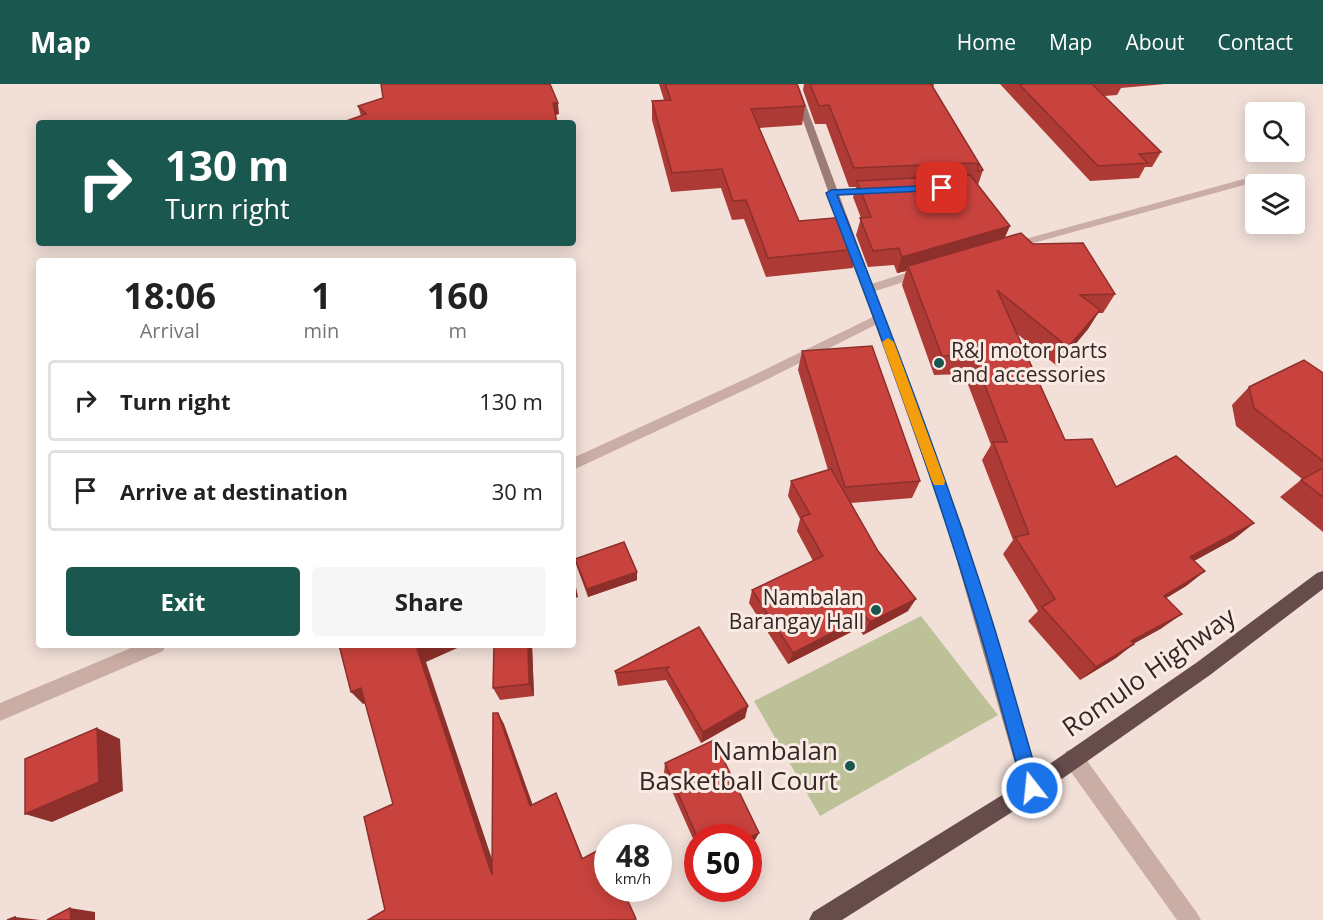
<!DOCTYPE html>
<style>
body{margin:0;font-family:"Open Sans",sans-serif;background:#f6f6f6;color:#222;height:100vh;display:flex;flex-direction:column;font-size:22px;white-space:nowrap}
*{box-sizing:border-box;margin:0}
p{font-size:20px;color:#767676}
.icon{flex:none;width:33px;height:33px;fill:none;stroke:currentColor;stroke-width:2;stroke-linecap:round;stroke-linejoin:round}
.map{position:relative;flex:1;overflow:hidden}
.drawer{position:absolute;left:36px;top:174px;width:540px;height:390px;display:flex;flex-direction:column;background:#fff;border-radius:6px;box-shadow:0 3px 15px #0003}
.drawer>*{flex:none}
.guide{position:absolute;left:36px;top:36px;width:540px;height:126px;border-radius:6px;box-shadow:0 3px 15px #0003;background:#1a574f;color:#fff;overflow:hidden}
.buttons{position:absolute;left:1245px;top:18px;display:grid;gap:12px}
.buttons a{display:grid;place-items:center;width:60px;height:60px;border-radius:6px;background:#fff;box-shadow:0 3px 15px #0003;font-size:30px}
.speed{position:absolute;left:594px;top:740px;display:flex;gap:12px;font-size:30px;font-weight:700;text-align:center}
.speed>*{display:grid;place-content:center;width:78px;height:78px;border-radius:50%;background:#fff;box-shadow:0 3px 15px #0003;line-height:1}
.speed small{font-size:15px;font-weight:400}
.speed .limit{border:9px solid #d22;background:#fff;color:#111}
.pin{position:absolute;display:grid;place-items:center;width:51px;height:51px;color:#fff;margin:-26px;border-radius:12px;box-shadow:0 3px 9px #0006}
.me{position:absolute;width:66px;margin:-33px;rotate:344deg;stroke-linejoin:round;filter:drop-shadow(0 0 4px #0008)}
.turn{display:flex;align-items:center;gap:21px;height:126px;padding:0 30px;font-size:27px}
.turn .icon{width:78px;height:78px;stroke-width:2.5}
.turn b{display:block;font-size:42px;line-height:51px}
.eta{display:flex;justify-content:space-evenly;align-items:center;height:102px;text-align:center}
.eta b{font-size:36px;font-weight:700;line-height:42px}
.primary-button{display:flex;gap:12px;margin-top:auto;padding:12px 30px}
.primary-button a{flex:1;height:69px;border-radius:6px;background:#1a574f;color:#fff;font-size:24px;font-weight:700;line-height:69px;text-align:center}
.primary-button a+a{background:#f6f6f6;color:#222}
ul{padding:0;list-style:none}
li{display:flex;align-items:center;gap:18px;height:81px;margin:0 12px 9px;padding:0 18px;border:3px solid #e0e0e0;border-radius:6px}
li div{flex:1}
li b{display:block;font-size:22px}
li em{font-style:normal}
header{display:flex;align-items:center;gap:36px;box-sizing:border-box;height:84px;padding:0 30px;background:#1a574f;color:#fff}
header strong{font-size:28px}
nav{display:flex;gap:33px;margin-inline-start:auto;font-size:21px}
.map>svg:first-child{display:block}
.green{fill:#bcc198}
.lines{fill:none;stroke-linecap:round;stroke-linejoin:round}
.service{fill:#caada4;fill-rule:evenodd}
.minor{fill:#caada4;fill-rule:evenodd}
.secondary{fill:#9d7c75;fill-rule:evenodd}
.trunk{fill:#664c4a;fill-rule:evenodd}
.wall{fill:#ad3a35}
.shaded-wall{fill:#8d2f2b}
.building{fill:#c9433e;stroke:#8d2f2b;stroke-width:1.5}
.route{fill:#1a73e8;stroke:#114b97;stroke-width:1.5}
.slow{fill:#f59e0b}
.poi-dot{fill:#1a574f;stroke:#f9ebe4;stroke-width:2}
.labels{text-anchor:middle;stroke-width:6;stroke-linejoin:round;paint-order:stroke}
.poi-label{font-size:21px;fill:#352726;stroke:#f9ebe4;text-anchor:start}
.near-street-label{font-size:26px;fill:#352726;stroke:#f9ebe4}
.near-poi-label{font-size:26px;fill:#352726;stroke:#f9ebe4;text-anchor:end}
</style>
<header>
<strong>Map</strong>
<nav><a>Home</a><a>Map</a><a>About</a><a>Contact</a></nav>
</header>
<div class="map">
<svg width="1323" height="836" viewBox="0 0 1323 836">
<rect width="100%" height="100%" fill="#f2e0d8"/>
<path class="green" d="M921 532 998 631 820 732 754 617Z"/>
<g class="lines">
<g class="service">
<path d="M873 104 877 105V109L831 112 826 109 831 106Z"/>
<path d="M1073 665 1080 667 1197 829 1201 836H1177L1066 681 1064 674 1066 667Z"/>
</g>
<g class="minor">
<path d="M1251 93 1256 96 1255 98 1015 164H1007L1005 162 1007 160Z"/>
<path d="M922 184 926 185V191L869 209 863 205 865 202Z"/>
<path d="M879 230 883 231 885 234 883 237 764 297 573 386V374L754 291Z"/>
<path d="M138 561H166L163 567 0 637V619Z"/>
</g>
<path class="secondary" d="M790 0H798L963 445 1042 704 1039 711 1032 714 1025 711 1022 704 948 445Z"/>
<path class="trunk" d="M1323 487V505L1210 591 1039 711 842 836H809L813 828 1025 697 1196 579 1317 489Z"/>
</g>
<g class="wall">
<path d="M659 0H797L805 22 802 41 759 44 799 137 858 165 853 184 766 193 744 135 732 136 721 104 671 108 652 36V17L664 16Z"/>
<path d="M804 0H934L933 4 983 86 978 101 1005 153 1033 160 1115 210 1103 229H1098L1088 245 1057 282 1016 249 1065 356 1116 403 1254 439 1234 455 1194 477 1205 487 1186 502 1166 514 1162 544 1133 560 1116 574 1080 596 1028 537 1038 527 1003 470 1013 456 982 376 991 361 964 290 934 291 902 201 906 187 897 189 894 181 868 183 856 151 861 134 853 113 856 103H849L826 40H815L803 6Z"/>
<path d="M1000 0H1165L1121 4 1117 11 1104 12 1161 68 1152 83H1145L1139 94 1090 97Z"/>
<path d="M358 22 559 30 555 31 557 39H347L346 37 361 32Z"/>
<path d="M802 267 920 397 912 414 851 419 908 527 863 551 859 544 788 580 749 519 752 506 813 477 797 447 800 435 788 412 791 397 828 386 798 286Z"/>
<path d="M1323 289V448L1280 413 1302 395 1236 342 1232 321 1249 303Z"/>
<path d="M575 475 637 496 588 513 577 483Z"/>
<path d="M699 543 745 634 701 659 666 596 618 602 615 587Z"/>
<path d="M532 561 534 612 500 616 493 604Z"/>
<path d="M665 679 755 756 748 759V753H698V766L664 689Z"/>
</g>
<g class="shaded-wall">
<path d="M553 19H558L559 30 554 31Z"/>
<path d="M1010 142 1003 158 908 182 906 187 897 189 902 173Z"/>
<path d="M1100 226 1088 245 1057 282 1068 263Z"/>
<path d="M1254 439 1234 455 1172 489 1190 473Z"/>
<path d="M1205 487 1186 502 1145 527 1164 512Z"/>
<path d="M637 488V496L588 513 587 505Z"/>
<path d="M575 498 578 513 573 515V499Z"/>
<path d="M916 515 908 527 863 551 870 538Z"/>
<path d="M1182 530 1162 544 1113 571 1131 557Z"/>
<path d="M865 532 859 544 788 580 793 569Z"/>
<path d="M1134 560 1116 574 1080 596 1096 583Z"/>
<path d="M426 561H464L426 578 499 796 492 791 417 565Z"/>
<path d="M528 561H532L534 612 529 600Z"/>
<path d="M361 604 372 616 363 620 351 608Z"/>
<path d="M748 622 745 634 701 659 703 648Z"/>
<path d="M498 629 504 640 536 730 530 722Z"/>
<path d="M97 644 120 655 123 707 52 738 25 730Z"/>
<path d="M556 709 560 717 586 782 582 775Z"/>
<path d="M759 749 755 756 748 759V754Z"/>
<path d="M70 824 95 828V836H71Z"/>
<path d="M15 833 40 836H14Z"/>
</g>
<g class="building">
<path d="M381 0H550L558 19H553L557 39H348L346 37 366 30 358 22 383 14Z"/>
<path d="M665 0H797L805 22 751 25 799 137 846 133 858 165 768 174 746 116 733 117 722 85 672 89 652 17 671 16Z"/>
<path d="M810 0H931L983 86 978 87V80L972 79 854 84 829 21 819 22Z"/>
<path d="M1019 0H1092L1161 68 1139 70 1148 79 1098 82Z"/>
<path d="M970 91 1010 142 902 173 899 164 873 167 860 134 871 133 857 97Z"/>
<path d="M1021 149 1033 160 1083 159 1115 210 1080 211 1100 226 1068 263 997 206 1065 356 1092 355 1116 403 1176 372 1254 439 1190 473 1205 487 1164 512 1182 530 1131 557 1134 560 1096 583 1042 523 1055 515 1015 453 1029 450 993 358H1007L973 271 942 272 908 182Z"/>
<path d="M872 262 920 397 845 403 802 267Z"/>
<path d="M1304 276 1323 289V377L1254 324 1249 303Z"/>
<path d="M1323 384V413L1301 396Z"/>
<path d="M831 385 878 467 916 515 870 538 865 532 793 569 752 506 823 472 801 433 810 430 791 397Z"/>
<path d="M624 458 637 488 587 505 575 475Z"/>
<path d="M699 543 748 622 703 648 666 585 670 583 616 589 615 587Z"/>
<path d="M339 561H426L417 565 492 791 493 629H498L530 722 556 709 582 775 604 763 608 771V804H622L636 835 634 836H368L385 826 364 733 393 720 361 604 351 608Z"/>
<path d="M494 561H528L529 600 493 604Z"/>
<path d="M97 644 99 698 25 730V675Z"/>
<path d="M714 656 759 749 748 754V753H698V755L665 679Z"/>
<path d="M70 824 71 836H47Z"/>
<path d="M15 833 14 836H7Z"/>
</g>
<path class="route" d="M942 101 946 102V106L837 111C892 249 945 388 990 530 1008 587 1024 646 1041 704L1038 710 1032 713 1026 710 1023 704C1007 646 992 587 974 529 931 387 880 247 826 109L831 106Z"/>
<path class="slow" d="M888 254 894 258 945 397 944 401H934L932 397 882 258Z"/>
<g class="poi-dot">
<circle cx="939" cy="279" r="6"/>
<circle cx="876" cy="526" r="6"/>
<circle cx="850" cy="682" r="6"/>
</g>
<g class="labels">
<g class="poi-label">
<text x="951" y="274">R&amp;J motor parts<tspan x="951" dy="24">and accessories</tspan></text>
<text x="864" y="521" text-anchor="end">Nambalan<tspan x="864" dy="24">Barangay Hall</tspan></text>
</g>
<g class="near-street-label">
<text transform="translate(1149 588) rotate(-35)" y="9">Romulo Highway</text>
</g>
<g class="near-poi-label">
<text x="838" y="676">Nambalan<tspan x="838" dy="30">Basketball Court</tspan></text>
</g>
</g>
</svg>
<div class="buttons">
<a><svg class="icon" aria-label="search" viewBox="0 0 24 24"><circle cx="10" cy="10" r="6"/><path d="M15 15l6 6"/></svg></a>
<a><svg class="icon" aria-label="layers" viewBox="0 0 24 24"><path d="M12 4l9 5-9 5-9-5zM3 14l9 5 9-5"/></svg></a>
</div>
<div class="speed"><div>48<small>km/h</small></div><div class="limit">50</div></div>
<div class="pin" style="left:942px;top:104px;background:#d93025"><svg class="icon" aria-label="arrive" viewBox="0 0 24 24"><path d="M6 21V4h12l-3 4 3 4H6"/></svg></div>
<svg class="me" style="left:1032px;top:704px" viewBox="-20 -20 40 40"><circle r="17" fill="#1a73e8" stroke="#fff" stroke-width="3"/><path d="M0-11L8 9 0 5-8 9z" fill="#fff"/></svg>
<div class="guide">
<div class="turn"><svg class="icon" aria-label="right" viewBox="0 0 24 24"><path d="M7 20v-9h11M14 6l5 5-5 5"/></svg><div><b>130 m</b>Turn right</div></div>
</div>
<section class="drawer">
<div class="eta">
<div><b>18:06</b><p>Arrival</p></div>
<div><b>1</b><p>min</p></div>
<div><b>160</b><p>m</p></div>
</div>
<ul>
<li><svg class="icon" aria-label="right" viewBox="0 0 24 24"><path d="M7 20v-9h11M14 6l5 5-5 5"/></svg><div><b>Turn right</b></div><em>130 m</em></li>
<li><svg class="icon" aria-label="arrive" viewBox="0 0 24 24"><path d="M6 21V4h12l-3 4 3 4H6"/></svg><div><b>Arrive at destination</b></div><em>30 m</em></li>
</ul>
<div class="primary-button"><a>Exit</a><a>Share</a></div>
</section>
</div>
